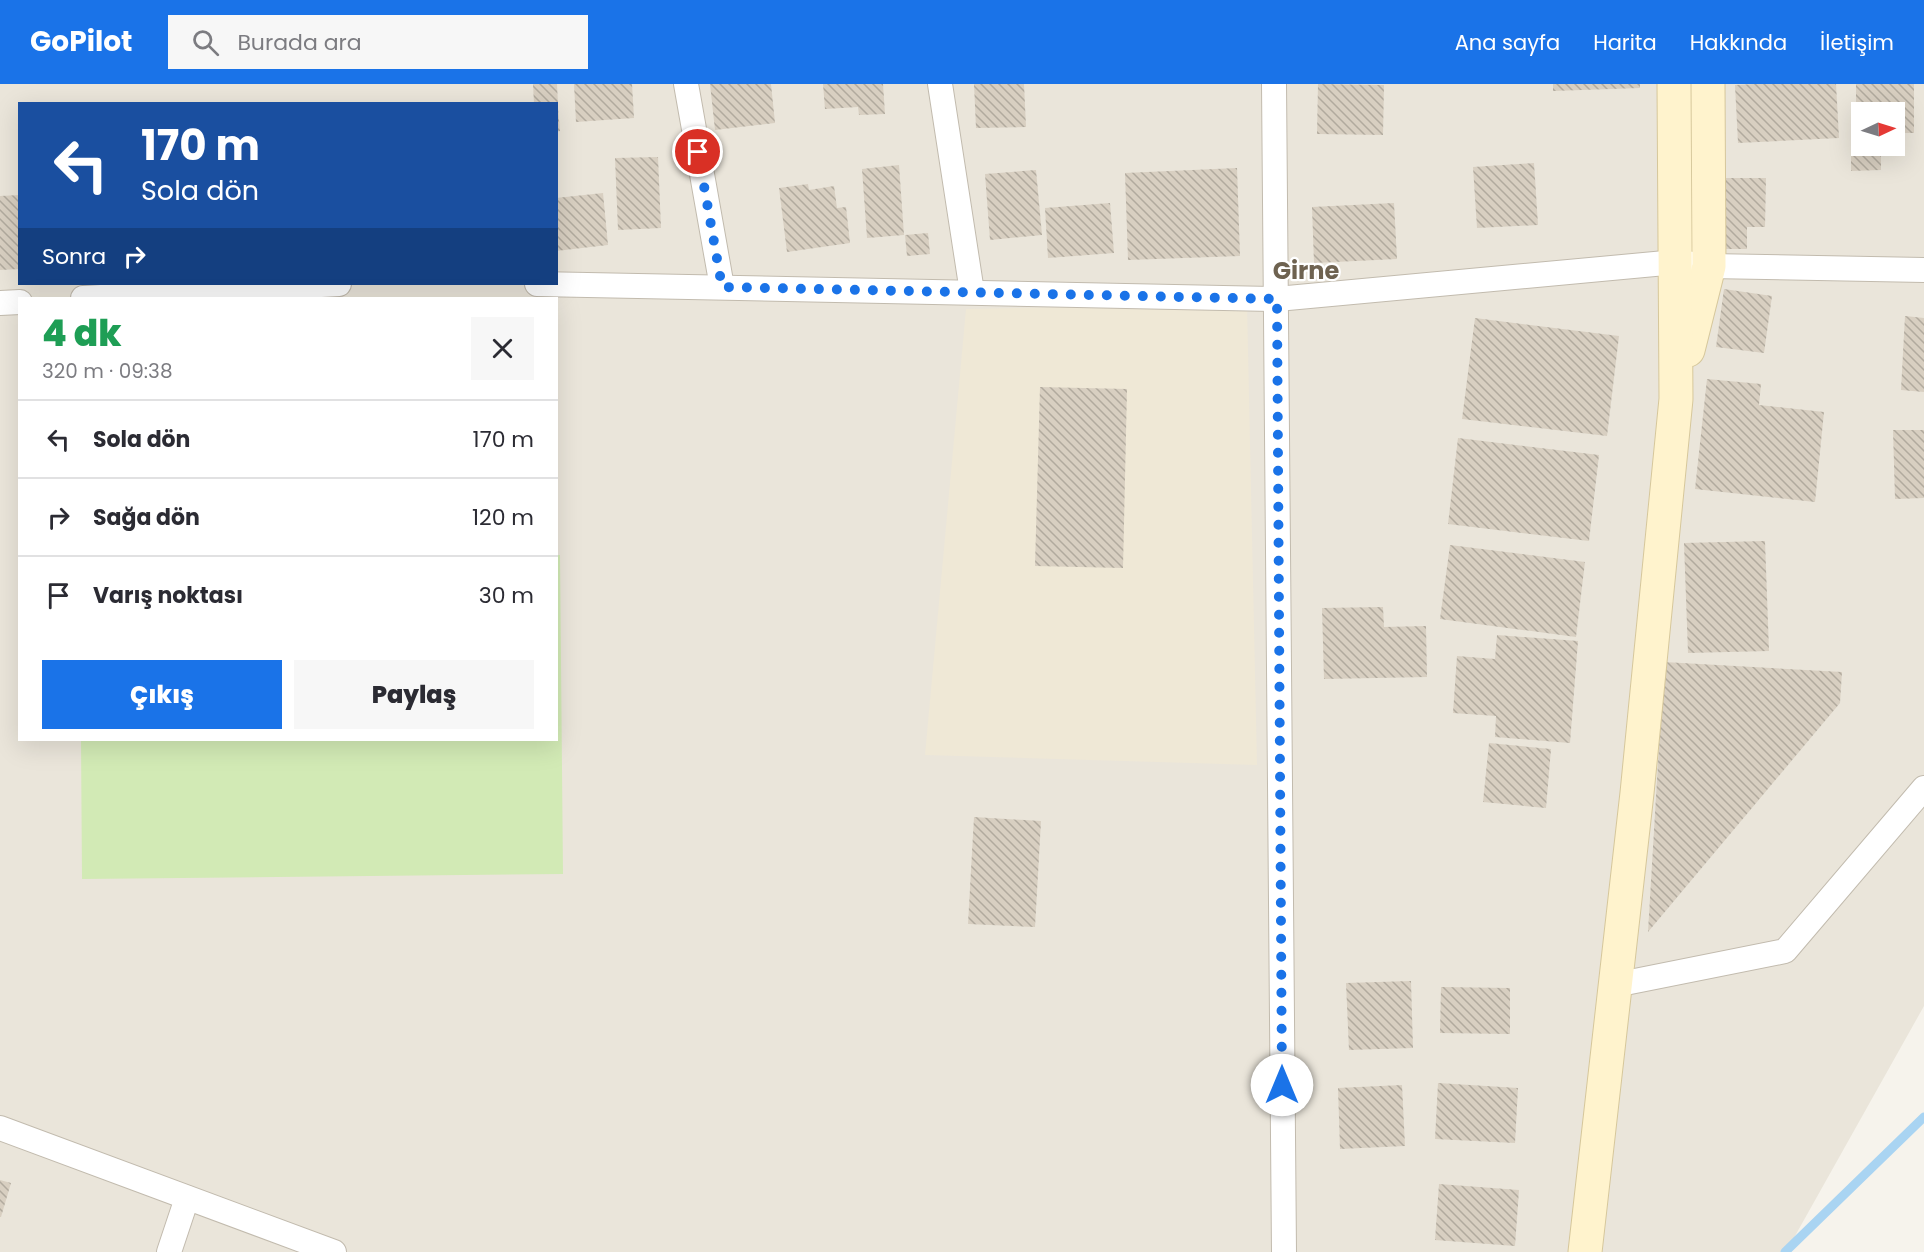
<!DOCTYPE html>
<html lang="tr">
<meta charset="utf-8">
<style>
body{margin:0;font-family:Poppins,sans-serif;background:#f7f7f7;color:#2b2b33;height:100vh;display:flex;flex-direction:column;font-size:22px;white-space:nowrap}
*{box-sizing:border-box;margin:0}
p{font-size:20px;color:#7c7c81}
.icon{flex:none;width:33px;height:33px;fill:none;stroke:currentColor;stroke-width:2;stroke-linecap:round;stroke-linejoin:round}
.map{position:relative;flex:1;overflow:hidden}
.panel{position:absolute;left:18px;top:213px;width:540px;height:444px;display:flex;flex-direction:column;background:#fff;border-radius:0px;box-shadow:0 6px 24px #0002}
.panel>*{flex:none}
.banner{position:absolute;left:18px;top:18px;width:540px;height:183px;border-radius:0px;box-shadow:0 6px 24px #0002;background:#1a4fa0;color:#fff;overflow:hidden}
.needle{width:39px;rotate:86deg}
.controls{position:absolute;left:1851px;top:18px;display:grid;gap:12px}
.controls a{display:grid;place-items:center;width:54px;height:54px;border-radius:0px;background:#fff;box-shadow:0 6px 24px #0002;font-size:30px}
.pin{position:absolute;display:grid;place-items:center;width:51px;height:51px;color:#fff;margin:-26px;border:3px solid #fff;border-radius:50%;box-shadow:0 2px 6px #0007}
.me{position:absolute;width:66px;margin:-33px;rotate:0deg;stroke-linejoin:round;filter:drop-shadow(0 0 4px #0008)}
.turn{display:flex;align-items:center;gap:21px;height:126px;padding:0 24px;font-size:27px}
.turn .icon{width:78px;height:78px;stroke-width:2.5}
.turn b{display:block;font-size:42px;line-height:51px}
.then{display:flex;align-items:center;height:57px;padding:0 24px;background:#0003;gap:12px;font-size:22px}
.round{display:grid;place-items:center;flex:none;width:63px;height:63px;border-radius:0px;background:#f7f7f7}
.overview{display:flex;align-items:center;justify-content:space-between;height:102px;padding:0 24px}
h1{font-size:36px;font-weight:800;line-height:45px;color:#1e9e55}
.cta{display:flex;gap:12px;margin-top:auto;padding:12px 24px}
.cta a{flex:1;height:69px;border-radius:0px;background:#1a73e8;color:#fff;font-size:24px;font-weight:800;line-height:69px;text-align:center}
.cta a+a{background:#f7f7f7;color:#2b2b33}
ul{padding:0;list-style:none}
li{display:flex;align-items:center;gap:18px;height:78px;padding:0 24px;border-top:2px solid #e1e1e2}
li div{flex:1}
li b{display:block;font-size:22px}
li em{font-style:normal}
header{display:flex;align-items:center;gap:36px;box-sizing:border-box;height:84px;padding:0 30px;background:#1a73e8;color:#fff}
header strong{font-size:28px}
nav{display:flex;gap:33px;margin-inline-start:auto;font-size:21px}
.search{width:420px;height:54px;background:#f7f7f7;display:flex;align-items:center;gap:15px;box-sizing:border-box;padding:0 21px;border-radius:0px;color:#7c7c81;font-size:22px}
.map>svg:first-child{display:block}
.residential{fill:#eae5da;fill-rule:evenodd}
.education{fill:#efe8d6}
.garden{fill:#d2eab5}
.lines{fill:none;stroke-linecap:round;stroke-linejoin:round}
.stream{stroke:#a9d4f2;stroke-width:9}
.building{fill:url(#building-back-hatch)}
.street-casing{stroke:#c2bbae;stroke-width:26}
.secondary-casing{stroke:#d6c79b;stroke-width:35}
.street{stroke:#fff;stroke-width:24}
.secondary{stroke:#fff3cd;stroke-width:33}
.route{stroke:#1a73e8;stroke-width:10;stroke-dasharray:0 18}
.labels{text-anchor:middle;stroke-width:4.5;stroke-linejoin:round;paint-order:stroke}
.district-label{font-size:24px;font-weight:bold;fill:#6e6250;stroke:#fff}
</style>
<header>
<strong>GoPilot</strong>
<div class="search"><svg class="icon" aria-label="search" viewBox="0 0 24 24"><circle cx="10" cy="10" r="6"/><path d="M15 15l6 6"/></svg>Burada ara</div>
<nav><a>Ana sayfa</a><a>Harita</a><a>Hakkında</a><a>İletişim</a></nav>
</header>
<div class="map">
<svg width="1924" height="1168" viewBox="0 0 1924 1168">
<defs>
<pattern id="building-back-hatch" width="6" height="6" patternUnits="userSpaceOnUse" patternTransform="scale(1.5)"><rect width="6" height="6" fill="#d8cfc1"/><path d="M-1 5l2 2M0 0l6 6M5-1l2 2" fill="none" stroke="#b1aa9e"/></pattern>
</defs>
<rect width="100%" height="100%" fill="#f6f3ec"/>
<path class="residential" d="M0 0H1924V922L1786 1168H0ZM20 20H556V200H20ZM1862 28H1894V62H1862ZM20 214H556V656H20Z"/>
<path class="education" d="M1247 220 1257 681 925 671 966 225Z"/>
<path class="garden" d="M556 471H560L563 790 82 795 81 656H556Z"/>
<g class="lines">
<path class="stream" d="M1785 1168 1924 1033"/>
</g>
<g class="building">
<path d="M533 0H557L558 20H534Z"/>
<path d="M574 0H632L634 34 576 38Z"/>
<path d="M710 0H771L775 39 715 46Z"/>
<path d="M823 0H883L885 30 859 31 858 23 825 25Z"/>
<path d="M974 0H1024L1026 43 976 44Z"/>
<path d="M1318 0 1384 1 1383 51 1317 50Z"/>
<path d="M1553 0H1640V4L1553 7Z"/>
<path d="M1754 0H1836L1839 54 1738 59 1735 1Z"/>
<path d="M1856 0H1914V49H1894V28H1862V49H1856Z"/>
<path d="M556 24H558L560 47 556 48Z"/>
<path d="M1851 58H1862V62H1881V86L1851 87Z"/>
<path d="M658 73 661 144 618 146 615 74Z"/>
<path d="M1534 79 1538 141 1477 144 1473 83Z"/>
<path d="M899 81 904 151 867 154 862 85Z"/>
<path d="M1237 84 1240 172 1128 176 1125 89Z"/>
<path d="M1036 86 1042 151 990 156 985 90Z"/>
<path d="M1718 94H1766L1765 143H1747V165H1717Z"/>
<path d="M808 100 809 106 834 102 837 124 846 123 850 159 787 168 779 104Z"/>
<path d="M603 109 608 161 556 167V114Z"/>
<path d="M20 111V185L0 186V112Z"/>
<path d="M1110 119 1114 169 1048 174 1045 124Z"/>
<path d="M1394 119 1397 175 1314 179 1312 123Z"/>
<path d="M928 149 930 170 907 172 905 151Z"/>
<path d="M1724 205 1772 212 1764 269 1716 263Z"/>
<path d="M1905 232 1924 234V308L1901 306Z"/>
<path d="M1475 234 1619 252 1607 352 1462 335Z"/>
<path d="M1707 295 1761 300 1759 321 1824 328 1815 418 1695 405Z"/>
<path d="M1040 303 1127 305 1123 484 1035 482Z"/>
<path d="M1893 346H1924V414L1895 415Z"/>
<path d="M1458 354 1599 371 1589 457 1448 440Z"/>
<path d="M1765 457 1769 567 1688 569 1684 459Z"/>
<path d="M1450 461 1585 478 1576 553 1440 535Z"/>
<path d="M1383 523 1384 543 1426 542 1427 593 1324 595 1322 524Z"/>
<path d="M1497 551 1578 557 1570 659 1495 653 1496 632 1453 629 1457 572 1495 575Z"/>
<path d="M1664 578 1842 588 1840 619 1648 848Z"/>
<path d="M1489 659 1551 665 1546 724 1483 718Z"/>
<path d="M974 733 1041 737 1035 843 968 840Z"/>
<path d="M1411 897 1413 964 1349 966 1346 899Z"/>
<path d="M1441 903 1510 904V950L1440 949Z"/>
<path d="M1438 999 1518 1004 1515 1059 1435 1055Z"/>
<path d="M1402 1001 1405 1062 1340 1065 1338 1004Z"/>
<path d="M0 1096 11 1099 1 1133H0Z"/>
<path d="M1439 1100 1519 1106 1515 1162 1435 1156Z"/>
</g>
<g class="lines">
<defs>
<g id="street">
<path d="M686 0 722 203"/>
<path d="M940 0 972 208"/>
<path d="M1274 0 1284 1168"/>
<path d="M537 200 1277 215 1676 178 1709 182 1924 186"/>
<path d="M83 214 339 200"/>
<path d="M0 219 20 218"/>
<path d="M1615 901 1785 867 1924 704"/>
<path d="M0 1044 334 1168"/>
<path d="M169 1168 187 1114"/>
</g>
<g id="secondary">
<path d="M1688 266 1709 182 1708 0"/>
<path d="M1585 1168 1637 709 1676 315 1674 0"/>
</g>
</defs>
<use href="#street" class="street-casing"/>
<use href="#secondary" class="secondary-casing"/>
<use href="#street" class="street"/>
<use href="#secondary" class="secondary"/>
</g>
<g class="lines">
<path class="route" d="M698 68 722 203 1277 215 1282 1001"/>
</g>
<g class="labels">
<g class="district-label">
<text x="1306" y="195">Girne</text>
</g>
</g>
</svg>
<div class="controls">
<a><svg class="needle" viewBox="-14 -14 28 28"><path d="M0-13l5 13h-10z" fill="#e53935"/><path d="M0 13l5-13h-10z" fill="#7c7c81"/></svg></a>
</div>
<div class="pin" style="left:698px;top:68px;background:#d93025"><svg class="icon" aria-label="arrive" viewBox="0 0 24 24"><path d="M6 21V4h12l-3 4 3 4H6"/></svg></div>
<svg class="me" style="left:1282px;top:1001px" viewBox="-20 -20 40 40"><circle r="19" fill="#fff"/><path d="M0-13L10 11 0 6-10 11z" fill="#1a73e8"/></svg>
<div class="banner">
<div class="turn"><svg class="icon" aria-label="left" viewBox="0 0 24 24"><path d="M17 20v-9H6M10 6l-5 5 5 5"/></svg><div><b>170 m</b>Sola dön</div></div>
<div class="then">Sonra<svg class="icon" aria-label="right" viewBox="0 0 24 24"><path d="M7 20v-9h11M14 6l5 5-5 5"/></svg></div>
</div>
<section class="panel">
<div class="overview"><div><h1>4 dk</h1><p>320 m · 09:38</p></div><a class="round"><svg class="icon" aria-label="close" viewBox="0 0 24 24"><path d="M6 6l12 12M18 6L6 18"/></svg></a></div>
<ul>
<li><svg class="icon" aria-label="left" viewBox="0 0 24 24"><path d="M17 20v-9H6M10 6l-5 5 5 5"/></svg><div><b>Sola dön</b></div><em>170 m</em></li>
<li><svg class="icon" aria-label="right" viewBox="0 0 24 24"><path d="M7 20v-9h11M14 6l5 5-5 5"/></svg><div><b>Sağa dön</b></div><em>120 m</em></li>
<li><svg class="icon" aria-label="arrive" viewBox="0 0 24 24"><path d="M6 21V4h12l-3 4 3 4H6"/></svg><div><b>Varış noktası</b></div><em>30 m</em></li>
</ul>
<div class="cta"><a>Çıkış</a><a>Paylaş</a></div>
</section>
</div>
